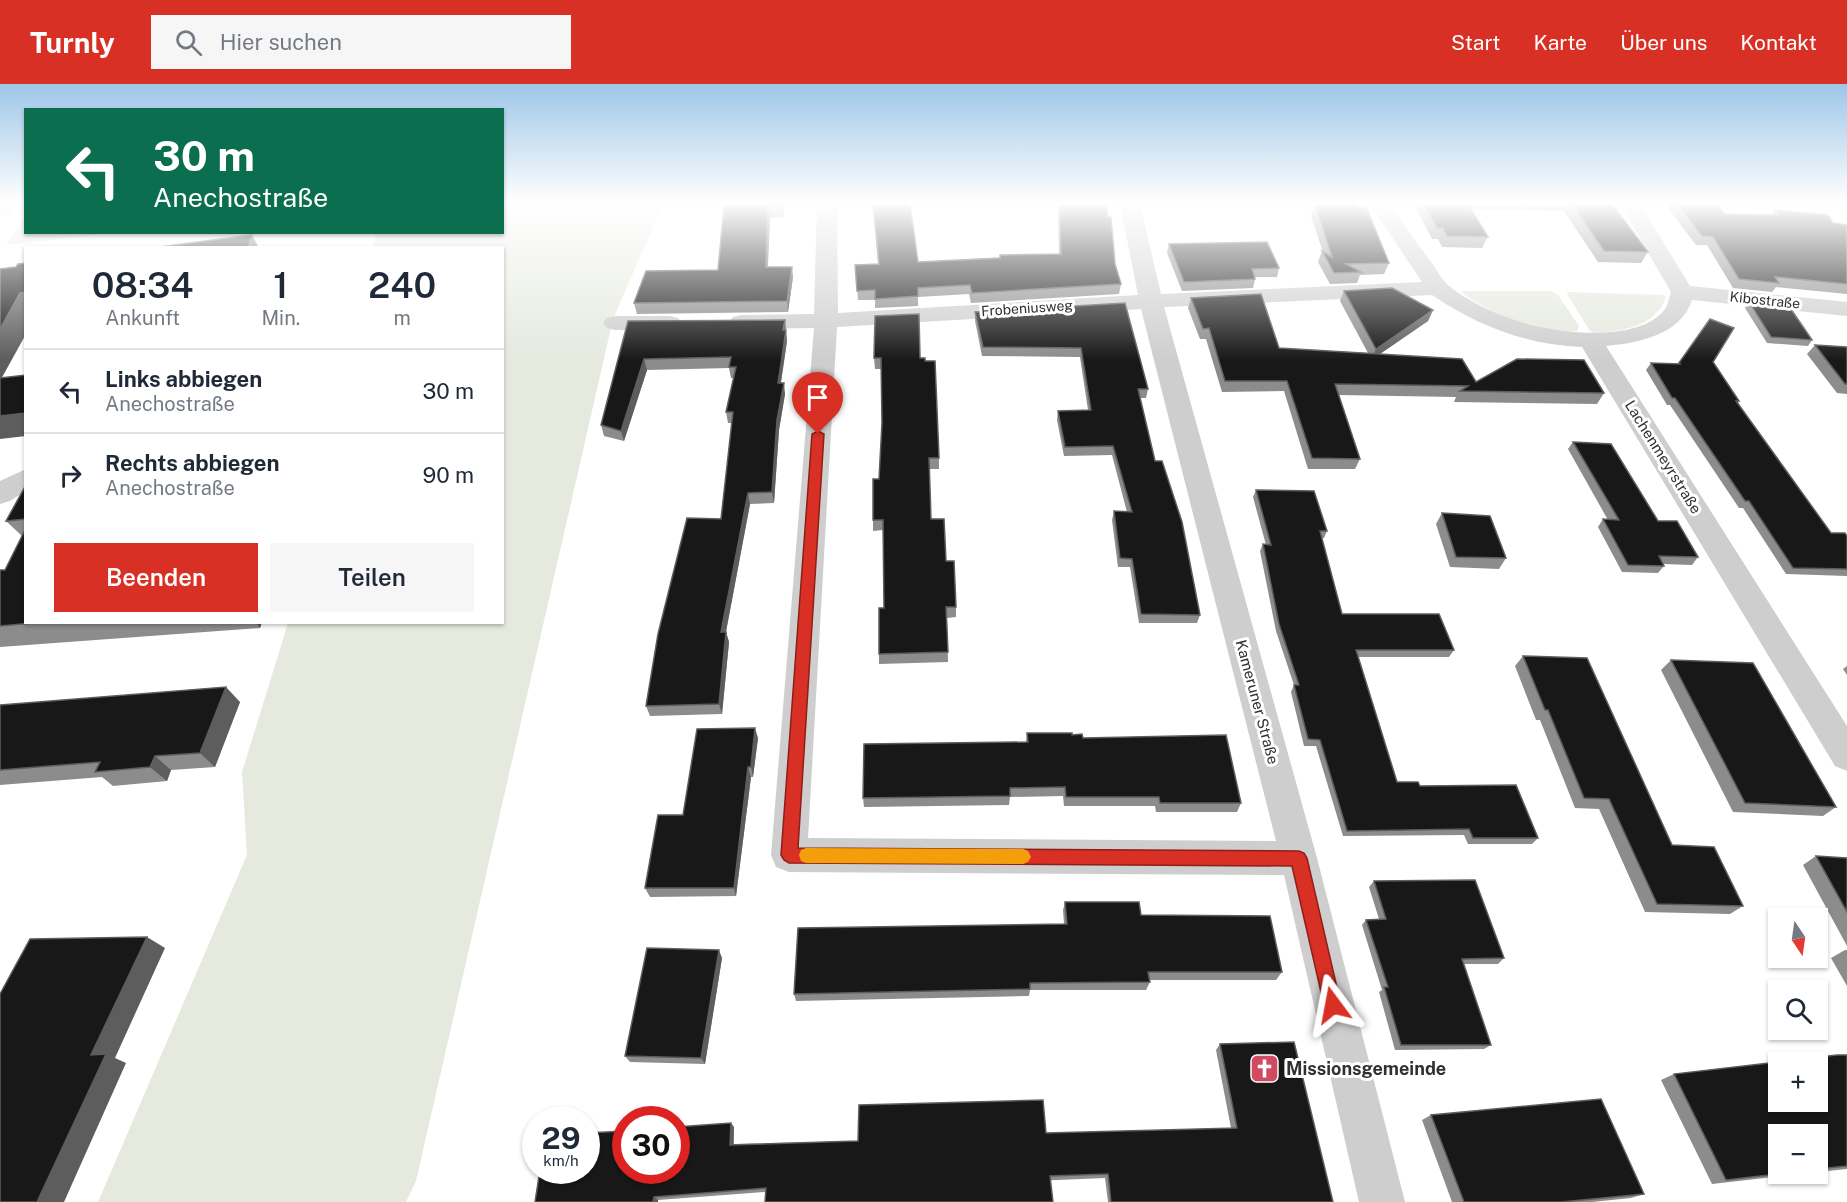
<!DOCTYPE html>
<html lang="de">
<meta charset="utf-8">
<style>
body{margin:0;font-family:"Public Sans",sans-serif;background:#f6f6f7;color:#1f2937;height:100vh;display:flex;flex-direction:column;font-size:22px;white-space:nowrap}
*{box-sizing:border-box;margin:0}
p{font-size:20px;color:#747a83}
.icon{flex:none;width:33px;height:33px;fill:none;stroke:currentColor;stroke-width:2;stroke-linecap:round;stroke-linejoin:round}
.map{position:relative;flex:1;overflow:hidden}
.drawer{position:absolute;left:24px;top:162px;width:480px;height:378px;display:flex;flex-direction:column;background:#fff;border-radius:0px;box-shadow:0 2px 4px #0004}
.drawer>*{flex:none}
.banner{position:absolute;left:24px;top:24px;width:480px;height:126px;border-radius:0px;box-shadow:0 2px 4px #0004;background:#0b6e4f;color:#fff;overflow:hidden}
.needle{width:39px;rotate:167deg}
.controls{position:absolute;left:1768px;top:824px;display:grid;gap:12px}
.controls a{display:grid;place-items:center;width:60px;height:60px;border-radius:0px;background:#fff;box-shadow:0 2px 4px #0004;font-size:30px}
.speed{position:absolute;left:522px;top:1022px;display:flex;gap:12px;font-size:30px;font-weight:700;text-align:center}
.speed>*{display:grid;place-content:center;width:78px;height:78px;border-radius:50%;background:#fff;box-shadow:0 2px 4px #0004;line-height:1}
.speed small{font-size:15px;font-weight:400}
.speed .limit{border:9px solid #d22;background:#fff;color:#111}
.pin{position:absolute;display:grid;place-items:center;width:51px;height:51px;color:#fff;margin:-62px -26px;border-radius:50% 50% 50% 0;rotate:-45deg;box-shadow:0 0 6px #0007}
.pin .icon{rotate:45deg}
.me{position:absolute;width:66px;margin:-33px;rotate:347deg;stroke-linejoin:round;filter:drop-shadow(0 0 4px #0008)}
.turn{display:flex;align-items:center;gap:21px;height:126px;padding:0 30px;font-size:27px}
.turn .icon{width:78px;height:78px;stroke-width:2.5}
.turn b{display:block;font-size:42px;line-height:51px}
.eta{display:flex;justify-content:space-evenly;align-items:center;height:102px;text-align:center}
.eta b{font-size:36px;font-weight:600;line-height:42px}
.button{display:flex;gap:12px;margin-top:auto;padding:12px 30px}
.button a{flex:1;height:69px;border-radius:0px;background:#d93025;color:#fff;font-size:24px;font-weight:600;line-height:69px;text-align:center}
.button a+a{background:#f6f6f7;color:#1f2937}
ul{padding:0;list-style:none}
li{display:flex;align-items:center;gap:18px;height:84px;padding:0 30px;border-top:2px solid #e0e1e3}
li div{flex:1}
li b{display:block;font-size:22px}
li em{font-style:normal}
header{display:flex;align-items:center;gap:36px;box-sizing:border-box;height:84px;padding:0 30px;background:#d93025;color:#fff}
header strong{font-size:28px}
nav{display:flex;gap:33px;margin-inline-start:auto;font-size:21px}
.search{width:420px;height:54px;background:#f6f6f7;display:flex;align-items:center;gap:15px;box-sizing:border-box;padding:0 21px;border-radius:0px;color:#747a83;font-size:22px}
.map>svg:first-child{display:block}
.green{fill:#e5e9de}
.lines{fill:none;stroke-linecap:round;stroke-linejoin:round}
.minor{fill:#cecece;fill-rule:evenodd}
.wall{fill:#8c8c8c}
.shaded-wall{fill:#5d5d5d}
.building{fill:#181818;stroke:#5d5d5d;stroke-width:1.5;fill-rule:evenodd}
.route{fill:#d93025;stroke:#8d1f18;stroke-width:1.5}
.slow{fill:#f59e0b}
.labels{text-anchor:middle;stroke-width:6;stroke-linejoin:round;paint-order:stroke}
.far-street-label{font-size:14px;fill:#313131;stroke:#fff}
.street-label{font-size:15px;fill:#313131;stroke:#fff}
.near-poi-label{font-size:18px;font-weight:bold;fill:#313131;stroke:#fff;text-anchor:start}
</style>
<header>
<strong>Turnly</strong>
<div class="search"><svg class="icon" aria-label="search" viewBox="0 0 24 24"><circle cx="10" cy="10" r="6"/><path d="M15 15l6 6"/></svg>Hier suchen</div>
<nav><a>Start</a><a>Karte</a><a>Über uns</a><a>Kontakt</a></nav>
</header>
<div class="map">
<svg width="1847" height="1118" viewBox="0 0 1847 1118">
<rect width="100%" height="100%" fill="#fff"/>
<g class="green">
<path d="M503 120H663L613 235 416 1097 406 1118H98L247 771 242 688 288 539 502 538V164L373 163 376 149 502 148Z"/>
<path d="M25 132 26 148 112 149 6 161Z"/>
<path d="M1463 207H1551L1558 211 1579 242 1577 247C1539 248 1493 231 1462 209Z"/>
<path d="M1568 208 1662 211 1666 213C1656 243 1621 247 1595 249L1590 247 1567 210Z"/>
</g>
<g class="lines">
<g class="minor">
<path d="M0 120H15L7 131 0 133Z"/>
<path d="M817 120H837L838 229 1138 211 1120 120H1140L1161 210 1422 198 1370 120H1390C1403 140 1417 160 1432 179 1437 186 1441 195 1448 201 1468 218 1496 230 1521 238 1556 249 1639 260 1665 225 1668 221 1669 213 1671 208L1620 120H1640L1690 202 1847 218V232L1692 216C1681 251 1638 259 1606 262L1847 642V687L1835 682 1582 263C1528 261 1477 242 1432 211L1164 223 1317 774 1405 1118H1359L1284 791 789 788 776 783 771 771 814 244 741 245 733 243 729 238 733 233 741 231 814 230ZM1141 225 1276 757 808 754 837 243Z"/>
<path d="M615 232H670L678 234 682 239 678 244 670 246H615L607 244 603 239 607 234Z"/>
<path d="M26 385V407L10 417 0 420V397Z"/>
</g>
</g>
<g class="wall">
<path d="M737 120H784L783 133 770 134 768 183 793 193 788 228 637 230 634 219 718 186Z"/>
<path d="M873 120H910L918 178 1059 170 1058 120H1106L1115 180 1121 200 1119 210 971 219 969 210 918 213V222L875 224V216H858L855 181 878 180Z"/>
<path d="M1157 120H1202V122H1158Z"/>
<path d="M1308 120H1356L1389 179 1384 190 1360 191 1357 199 1330 200 1318 178 1322 167 1323 168 1311 132 1315 121H1309Z"/>
<path d="M1414 120H1612L1648 168 1641 179 1598 178 1564 127 1472 125 1488 153 1482 164 1442 163 1438 155H1432Z"/>
<path d="M1670 120H1717L1725 130 1771 131 1775 126 1833 139 1847 141V210L1776 203 1772 208 1733 204 1707 161H1696L1668 124Z"/>
<path d="M1169 160 1279 184 1277 193H1255V195L1253 204 1182 207 1167 169Z"/>
<path d="M1344 207 1433 226 1428 237 1380 270 1476 298 1604 309 1597 320 1454 318 1456 313 1338 311 1360 375 1355 385H1308L1284 307 1222 308 1206 255H1200L1188 224 1191 214 1279 264 1368 269 1340 217Z"/>
<path d="M1749 218 1812 256 1808 262 1767 259 1745 224Z"/>
<path d="M1125 219 1148 305 1146 314H1140L1155 377 1200 531 1197 539H1139L1130 483H1118L1112 436 1114 427 1127 428 1112 371 1064 372 1057 336 1058 327 1088 326 1080 273 982 272 975 237V228Z"/>
<path d="M1710 235 1713 278 1739 317 1738 319 1831 449 1847 452V492L1786 490 1743 424H1739L1670 321H1667L1646 286 1651 279 1678 280Z"/>
<path d="M785 236 787 257 781 299 785 310 779 346 774 419 750 420 726 548 729 558 722 630 650 632 646 622 721 435 732 339H728L726 328 734 294H731L729 284 647 286 624 357 604 352 601 341 628 237Z"/>
<path d="M1815 261 1847 263V310L1837 309 1807 270Z"/>
<path d="M874 274H920L939 374V385H929L931 435 946 477 956 523V533L947 534 948 578 879 580V570L884 524 883 446 873 447V436L879 395 882 339 881 285H875Z"/>
<path d="M1573 358 1658 437 1698 473 1692 481 1663 480 1664 482 1658 489 1622 488 1598 443 1603 435 1608 436 1568 365Z"/>
<path d="M26 401V538H262L260 544 0 563V486H5L22 452 6 437Z"/>
<path d="M1256 406 1327 447 1324 454H1322L1342 530 1454 566 1449 573H1358L1397 698 1420 702 1538 754 1532 760H1468L1464 751 1343 752 1316 662H1304L1291 608 1294 601 1276 547 1260 467 1263 460 1266 461 1253 413Z"/>
<path d="M1442 429 1506 474 1499 485 1450 483 1436 440Z"/>
<path d="M1523 572 1672 761 1743 822 1730 830 1645 828 1599 725 1575 724 1540 636H1536L1515 582Z"/>
<path d="M1671 576 1836 723 1823 732 1733 728 1661 586Z"/>
<path d="M1847 582V591L1843 585Z"/>
<path d="M240 618 215 683 171 686 167 697 113 702 102 693 0 701V621Z"/>
<path d="M1027 649 1072 651 1083 654 1241 719 1237 728H1156L1155 722H1064L1063 712 1010 713 1009 721 864 723 863 714 1026 658Z"/>
<path d="M758 654 753 693H751L736 812 650 813 645 804 683 731Z"/>
<path d="M1816 772 1847 774V862L1803 781Z"/>
<path d="M1374 797 1504 874 1498 880H1463L1491 961 1484 965 1395 966 1379 908 1382 906 1362 841 1366 836 1379 835 1369 803Z"/>
<path d="M1065 818 1141 831 1282 888 1276 896H1149L1150 898 1146 906H1030L1029 912 796 917 794 910 1064 840 1063 826Z"/>
<path d="M1845 866H1847V902L1831 874Z"/>
<path d="M722 874 705 980 630 978 625 972Z"/>
<path d="M1220 960 1333 1118H1108L1105 1094 765 1108 658 1116V1118H535L734 1043V1060L858 1057 1046 1049 1231 1044 1216 966Z"/>
<path d="M1847 971V1085L1818 1088V1050L1779 1089H1810L1712 1100 1661 996 1674 990Z"/>
<path d="M1431 1031 1644 1110 1631 1114 1592 1118H1452L1422 1036Z"/>
</g>
<g class="shaded-wall">
<path d="M782 120H784L783 133 782 123Z"/>
<path d="M768 123 770 134 767 194 766 183Z"/>
<path d="M252 151 259 164H248Z"/>
<path d="M792 183 793 193 788 228 787 217Z"/>
<path d="M26 208V250L0 297V245L20 209Z"/>
<path d="M1433 226 1428 237 1371 276 1376 265Z"/>
<path d="M785 236 787 257 779 310 778 299Z"/>
<path d="M644 275 647 286 624 357 621 347Z"/>
<path d="M784 299 785 310 779 346 774 419 772 408 777 336Z"/>
<path d="M26 329V352L0 355V332Z"/>
<path d="M748 409 750 420 724 558 721 548Z"/>
<path d="M256 538H262L260 544Z"/>
<path d="M726 548 729 558 722 630 719 620Z"/>
<path d="M226 603 240 618 215 683 200 669Z"/>
<path d="M755 644 758 654 753 693 751 683Z"/>
<path d="M155 672 171 686 167 697 150 683Z"/>
<path d="M748 683 751 693 736 812 734 804Z"/>
<path d="M147 853 165 864 115 974 126 979 64 1118H37L91 971Z"/>
<path d="M719 866 722 874 705 980 701 974Z"/>
<path d="M731 1039 734 1043 733 1065 730 1061Z"/>
<path d="M654 1113 658 1116V1118H653Z"/>
</g>
<g class="building">
<path d="M737 120H782V123H768L766 183H792L787 217 634 219 646 187 718 186 724 122H737Z"/>
<path d="M873 120H910L918 178 1000 174V171L1061 170 1059 120H1106L1108 133H1111L1115 180 1121 200 972 209 970 201 918 204V212L875 215V206L857 207 855 181 879 180Z"/>
<path d="M1319 120H1356L1357 123H1366L1389 179 1346 180 1361 188 1334 189 1322 167 1332 173 1315 121 1319 122Z"/>
<path d="M1424 120H1468L1488 153 1447 152 1443 144H1437Z"/>
<path d="M1572 120H1612L1648 168 1604 167Z"/>
<path d="M1677 120H1717L1725 130 1778 131 1775 126 1828 131 1833 139 1847 141V200L1775 193 1779 199 1739 195 1713 153 1702 152Z"/>
<path d="M252 151 248 164H152Z"/>
<path d="M1267 158 1279 184 1252 185 1255 195 1184 198 1169 160Z"/>
<path d="M26 179V208L20 209 0 245V185L16 183 18 180Z"/>
<path d="M1392 204 1433 226 1376 265 1344 207Z"/>
<path d="M1261 210 1279 264 1462 275 1476 298 1517 275 1584 276 1604 309 1460 307 1468 302 1335 300 1360 375 1312 374 1287 297H1225L1209 244 1203 245 1191 214Z"/>
<path d="M1749 218 1789 222 1812 256 1771 253Z"/>
<path d="M1125 219 1148 305H1138L1155 377H1162L1182 438 1200 531 1141 530 1132 475 1120 474 1114 427 1132 428 1113 362 1065 363 1058 327 1091 326 1081 264 983 263 975 228Z"/>
<path d="M919 230 920 274H925V277H935L939 374H929L931 435H944L946 477H954L956 523H946L948 568 879 570V524H884L883 436H873V395H879L882 339 881 274H874L875 232Z"/>
<path d="M1710 235 1734 244 1713 278 1739 317H1736L1831 449H1845L1847 452V485L1793 484 1749 417H1745L1675 314H1672L1651 279 1680 280 1679 279Z"/>
<path d="M785 236 783 246H786L778 299H784L777 336 772 408 748 409 721 548H726L719 620 646 622 658 550 687 434 721 435 733 328H726L736 283H729L731 273 644 275 621 347 601 341 628 237Z"/>
<path d="M1815 261 1847 263V300H1845Z"/>
<path d="M26 291V329L0 332V294Z"/>
<path d="M1573 358 1611 360 1658 437H1677L1698 473 1659 472 1664 482 1628 481 1603 435 1619 436Z"/>
<path d="M26 401V435L6 437Z"/>
<path d="M1256 406 1314 407 1327 447H1320L1342 530H1439L1454 566H1356L1397 698H1418L1420 702 1516 701 1538 754H1473L1469 745 1347 747 1320 656 1308 655 1294 601H1299L1279 540 1263 460 1271 461Z"/>
<path d="M1442 429 1490 432 1506 474 1456 473Z"/>
<path d="M26 444V538H44L0 542V486H5Z"/>
<path d="M1523 572 1587 574 1672 761 1714 763 1743 822 1657 820 1609 715 1584 714 1548 626H1545Z"/>
<path d="M1671 576 1753 579 1836 723 1745 719Z"/>
<path d="M226 603 200 669 155 672 150 683 95 688 100 678 0 686V621Z"/>
<path d="M755 644 751 683H748L734 804H645L658 731H683L697 645Z"/>
<path d="M1027 649H1072V651L1082 650 1083 654 1226 651 1241 719H1160L1159 713H1066L1065 703 1010 704V712L863 714 864 660 1028 658Z"/>
<path d="M1816 772 1847 774V828Z"/>
<path d="M1475 796 1504 874 1462 875 1491 961H1401L1384 903H1388L1366 836 1386 835 1374 797Z"/>
<path d="M1065 818H1139L1141 831 1270 832 1282 888H1148L1150 898 1030 899V905L794 910 798 844 1067 840Z"/>
<path d="M147 853 91 971 106 970 37 1118H0V910L30 855Z"/>
<path d="M647 864 719 866 701 974 625 972Z"/>
<path d="M1294 958 1333 1118H1111L1108 1090 1050 1092 1053 1118H765L766 1104 654 1113 653 1118H535L540 1086H586V1049L626 1047V1086H676V1043L731 1039 730 1061 858 1057 859 1021 1043 1016 1046 1049 1237 1044 1220 960Z"/>
<path d="M1837 971H1847V1082L1818 1085V1050H1779V1089H1787L1726 1096 1674 990ZM1779 978H1818V1017H1779Z"/>
<path d="M1601 1015 1644 1110 1561 1118H1464L1431 1031Z"/>
</g>
<linearGradient id="sky" x2="0" y2="1"><stop stop-color="#9dc6e8"/><stop offset="0.43" stop-color="#fff"/><stop offset="1" stop-color="#fff" stop-opacity="0"/></linearGradient>
<rect width="1847" height="276" fill="url(#sky)"/>
<path class="route" d="M818 347 824 350 798 764 1299 767 1304 769 1307 774 1341 921 1339 927 1333 930 1326 927 1324 921 1292 782 789 779 784 776 781 771 812 350Z"/>
<path class="slow" d="M806 764 1023 765 1028 767 1031 773 1028 778 1023 780 806 779 801 777 799 771 801 766Z"/>
<defs>
<symbol id="church-square" viewBox="-11 -11 22 22"><rect x="-9" y="-9" width="18" height="18" rx="4" fill="#d14a61" stroke="#fff"/><path d="M-1.2-6h2.4v3.5h3.3v2.4h-3.3V6h-2.4V-.1h-3.3v-2.4h3.3Z" fill="#fff"/></symbol>
</defs>
<g fill-rule="evenodd">
<use href="#church-square" x="1248" y="968" width="33" height="33"/>
</g>
<g class="labels">
<g class="far-street-label">
<text transform="translate(1765 216) rotate(6)" y="5">Kibostraße</text>
<text transform="translate(1027 224) rotate(-4)" y="5">Frobeniusweg</text>
</g>
<g class="street-label">
<text transform="translate(1663 373) rotate(58)" y="5">Lachenmeyrstraße</text>
<text transform="translate(1257 618) rotate(75)" y="5">Kameruner Straße</text>
</g>
<g class="near-poi-label">
<text x="1286" y="991">Missionsgemeinde</text>
</g>
</g>
</svg>
<div class="controls">
<a><svg class="needle" viewBox="-14 -14 28 28"><path d="M0-13l5 13h-10z" fill="#e53935"/><path d="M0 13l5-13h-10z" fill="#747a83"/></svg></a>
<a><svg class="icon" aria-label="search" viewBox="0 0 24 24"><circle cx="10" cy="10" r="6"/><path d="M15 15l6 6"/></svg></a>
<a>+</a>
<a>−</a>
</div>
<div class="speed"><div>29<small>km/h</small></div><div class="limit">30</div></div>
<div class="pin" style="left:818px;top:350px;background:#d93025"><svg class="icon" aria-label="arrive" viewBox="0 0 24 24"><path d="M6 21V4h12l-3 4 3 4H6"/></svg></div>
<svg class="me" style="left:1333px;top:921px" viewBox="-20 -20 40 40"><path d="M0-17L14 15 0 8-14 15z" fill="#d93025" stroke="#fff" stroke-width="4"/></svg>
<div class="banner">
<div class="turn"><svg class="icon" aria-label="left" viewBox="0 0 24 24"><path d="M17 20v-9H6M10 6l-5 5 5 5"/></svg><div><b>30 m</b>Anechostraße</div></div>
</div>
<section class="drawer">
<div class="eta">
<div><b>08:34</b><p>Ankunft</p></div>
<div><b>1</b><p>Min.</p></div>
<div><b>240</b><p>m</p></div>
</div>
<ul>
<li><svg class="icon" aria-label="left" viewBox="0 0 24 24"><path d="M17 20v-9H6M10 6l-5 5 5 5"/></svg><div><b>Links abbiegen</b><p>Anechostraße</p></div><em>30 m</em></li>
<li><svg class="icon" aria-label="right" viewBox="0 0 24 24"><path d="M7 20v-9h11M14 6l5 5-5 5"/></svg><div><b>Rechts abbiegen</b><p>Anechostraße</p></div><em>90 m</em></li>
</ul>
<div class="button"><a>Beenden</a><a>Teilen</a></div>
</section>
</div>
